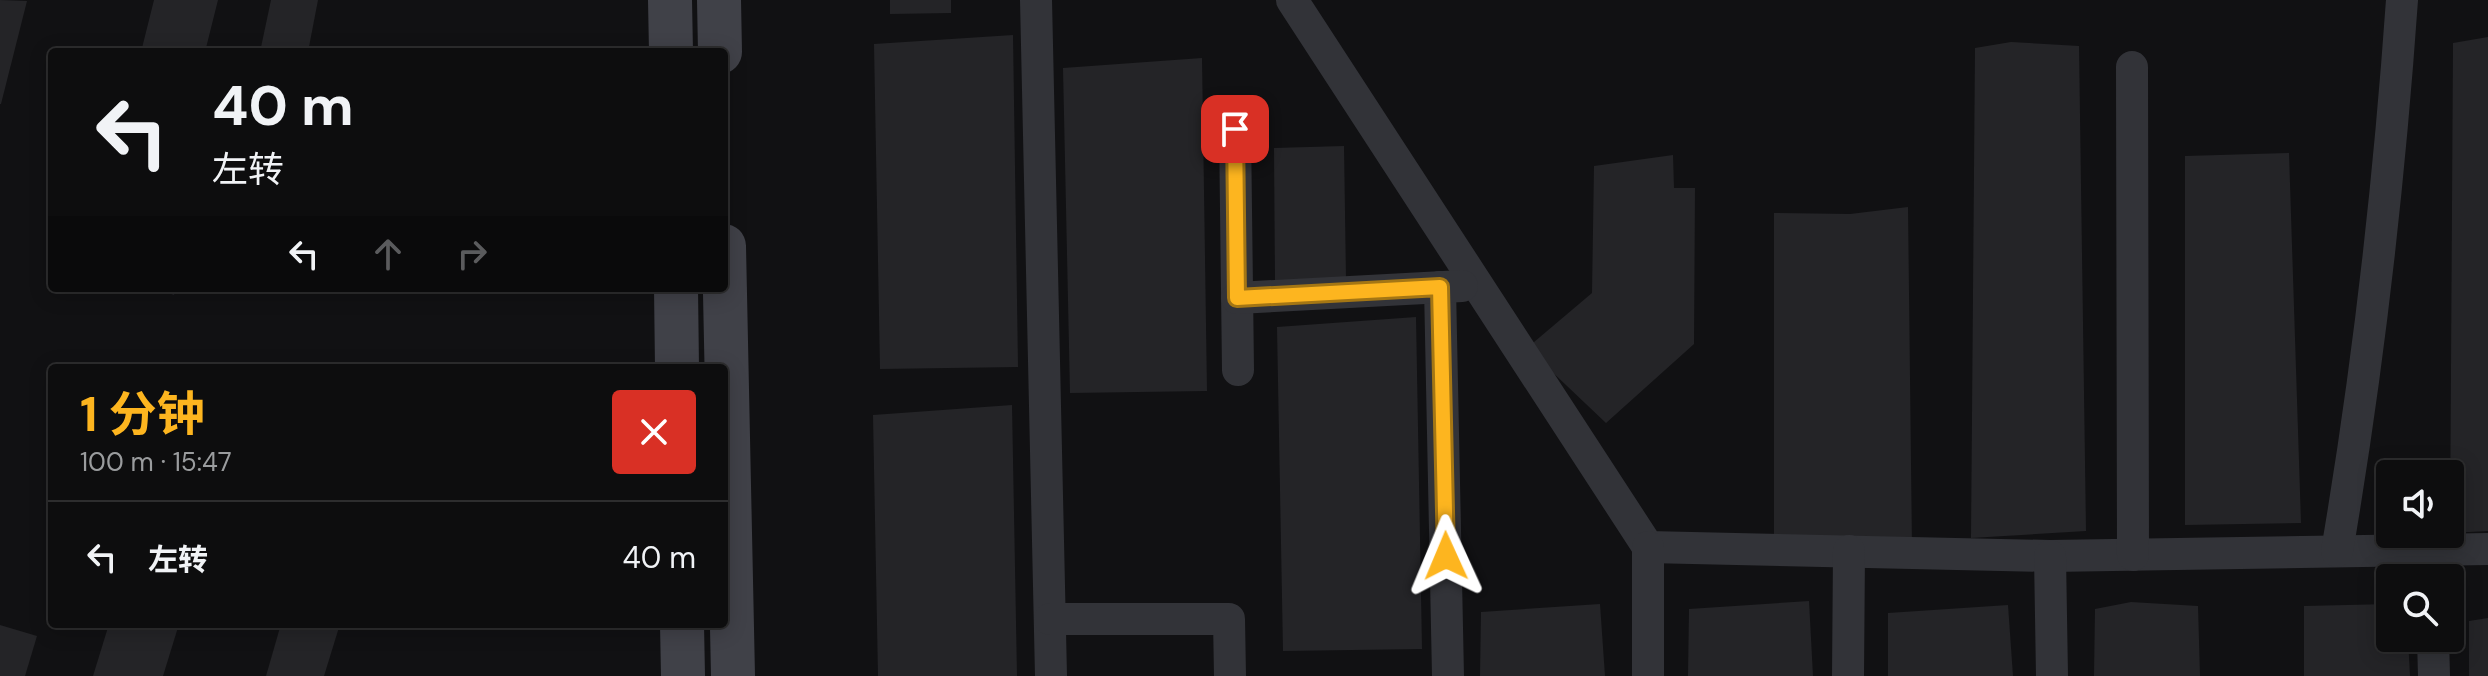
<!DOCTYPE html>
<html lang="zh">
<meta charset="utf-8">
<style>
body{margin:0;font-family:"DM Sans","Noto Sans SC",sans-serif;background:#161617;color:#f1f3f6;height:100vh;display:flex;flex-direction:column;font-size:30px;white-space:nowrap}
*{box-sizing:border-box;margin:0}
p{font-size:26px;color:#9a9c9e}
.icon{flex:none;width:44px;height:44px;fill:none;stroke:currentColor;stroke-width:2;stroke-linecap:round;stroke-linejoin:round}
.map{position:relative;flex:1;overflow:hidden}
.sheet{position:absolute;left:48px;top:364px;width:680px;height:264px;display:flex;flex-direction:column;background:#0d0d0e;border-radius:8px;box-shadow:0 4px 20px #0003,0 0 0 2px #2d2d2e}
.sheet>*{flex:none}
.top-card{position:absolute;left:48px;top:48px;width:680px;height:244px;border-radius:8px;box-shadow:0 4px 20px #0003,0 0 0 2px #2d2d2e;background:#0d0d0e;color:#f1f3f6;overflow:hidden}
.controls{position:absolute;left:2376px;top:460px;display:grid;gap:16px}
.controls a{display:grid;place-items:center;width:88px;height:88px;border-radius:8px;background:#0d0d0e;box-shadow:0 4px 20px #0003,0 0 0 2px #2d2d2e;font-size:40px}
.pin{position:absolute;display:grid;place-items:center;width:68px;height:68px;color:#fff;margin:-34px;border-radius:16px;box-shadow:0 4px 12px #0006}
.me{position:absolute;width:88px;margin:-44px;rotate:359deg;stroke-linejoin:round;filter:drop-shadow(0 0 6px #0008)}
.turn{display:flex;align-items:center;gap:28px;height:168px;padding:0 32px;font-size:36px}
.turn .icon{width:104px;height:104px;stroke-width:2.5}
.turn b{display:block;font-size:56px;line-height:68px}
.lanes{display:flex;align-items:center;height:76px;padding:0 32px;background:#0003;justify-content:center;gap:40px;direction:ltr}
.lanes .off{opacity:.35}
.round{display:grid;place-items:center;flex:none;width:84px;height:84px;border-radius:8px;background:#161617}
.summary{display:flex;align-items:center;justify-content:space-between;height:136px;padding:0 32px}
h1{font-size:48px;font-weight:700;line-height:60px;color:#fdb51f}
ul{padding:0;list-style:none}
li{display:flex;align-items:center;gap:24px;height:112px;padding:0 32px;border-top:2px solid #2d2d2e}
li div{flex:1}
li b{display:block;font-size:30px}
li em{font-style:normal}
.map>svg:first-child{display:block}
.building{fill:#242427}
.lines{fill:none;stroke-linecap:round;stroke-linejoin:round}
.street{stroke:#323338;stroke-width:32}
.secondary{stroke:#404148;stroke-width:44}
.route-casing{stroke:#a47614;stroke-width:20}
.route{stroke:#fdb51f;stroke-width:14}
</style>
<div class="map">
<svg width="2488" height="676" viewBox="0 0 2488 676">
<rect width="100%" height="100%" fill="#111113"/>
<g class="building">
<path d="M0 0 27 1 1 104H0Z"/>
<path d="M154 0H218L205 52H141Z"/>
<path d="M271 0H318L308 52H260Z"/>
<path d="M890 0H951V13L890 14Z"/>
<path d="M1013 35 1018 367 880 369 874 44Z"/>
<path d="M2488 37V531L2450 533 2453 43Z"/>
<path d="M2011 42 2079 46 2086 531 1971 538 1975 48Z"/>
<path d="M1202 58 1207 391 1070 393 1063 68Z"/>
<path d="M1344 146 1346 279 1275 281 1274 148Z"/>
<path d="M2289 153 2301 523 2185 525V156Z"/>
<path d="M1673 155 1674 188H1695L1694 344 1606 423 1527 348 1592 293 1594 166Z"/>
<path d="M1908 207 1912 547 1774 549V213L1850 214Z"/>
<path d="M154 288H176L174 295Z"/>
<path d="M1416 317 1422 649 1283 651 1277 327Z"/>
<path d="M1012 405 1017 676H878L873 415Z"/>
<path d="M1809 601 1813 676H1688L1689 609Z"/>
<path d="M2131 602 2198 606 2200 676H2094L2095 609Z"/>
<path d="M1600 604 1605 676H1480L1481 612Z"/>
<path d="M2390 604V638H2408L2410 676H2304V606Z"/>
<path d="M2008 605 2013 676H1888V613Z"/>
<path d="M2488 618V676H2469V621Z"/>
<path d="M109 624H179L163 676H93Z"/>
<path d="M281 624H340L324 676H266Z"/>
<path d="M0 625 37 636 25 676H0Z"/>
</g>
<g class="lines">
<g class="street">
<path d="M1036 0 1051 676"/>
<path d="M1292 0 1648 547 2050 556 2488 549"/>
<path d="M2132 67 2133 555"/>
<path d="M1235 129 1238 370"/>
<path d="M1440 287 1448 676"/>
<path d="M1237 298 1462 286"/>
<path d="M1648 547V676"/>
<path d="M2337 551C2368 369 2389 185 2402 0"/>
<path d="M2050 556 2052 676"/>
<path d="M1050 619H1229L1230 676"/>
<path d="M2433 638 2434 676"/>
<path d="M1848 676 1849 551"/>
</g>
<g class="secondary">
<path d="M670 0 671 52"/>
<path d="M719 0 720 52"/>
<path d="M724 246 733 676"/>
<path d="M676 288 677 368"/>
<path d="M682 624 683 676"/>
</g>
</g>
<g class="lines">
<defs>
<path id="route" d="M1235 129 1237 298 1440 287 1446 556"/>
</defs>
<use href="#route" class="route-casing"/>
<use href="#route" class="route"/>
</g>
</svg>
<div class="controls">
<a><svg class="icon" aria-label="sound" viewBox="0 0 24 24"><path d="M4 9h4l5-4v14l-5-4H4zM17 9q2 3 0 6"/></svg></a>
<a><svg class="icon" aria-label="search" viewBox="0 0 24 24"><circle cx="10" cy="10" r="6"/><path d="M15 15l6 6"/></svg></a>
</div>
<div class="pin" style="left:1235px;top:129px;background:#d93025"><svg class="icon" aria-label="arrive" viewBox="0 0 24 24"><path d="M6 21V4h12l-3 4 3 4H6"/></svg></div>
<svg class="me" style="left:1446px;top:556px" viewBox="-20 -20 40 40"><path d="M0-17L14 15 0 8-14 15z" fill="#fdb51f" stroke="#fff" stroke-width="4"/></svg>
<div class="top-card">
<div class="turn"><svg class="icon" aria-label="left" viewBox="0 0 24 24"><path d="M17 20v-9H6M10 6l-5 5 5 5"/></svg><div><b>40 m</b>左转</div></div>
<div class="lanes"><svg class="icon" aria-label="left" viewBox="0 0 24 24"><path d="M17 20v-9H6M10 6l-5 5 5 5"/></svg><svg class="icon off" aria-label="ahead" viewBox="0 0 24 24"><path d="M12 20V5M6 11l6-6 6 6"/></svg><svg class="icon off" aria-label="right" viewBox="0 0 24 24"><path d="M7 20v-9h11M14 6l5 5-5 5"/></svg></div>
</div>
<section class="sheet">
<div class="summary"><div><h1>1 分钟</h1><p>100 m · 15:47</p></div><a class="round" style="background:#d93025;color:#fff"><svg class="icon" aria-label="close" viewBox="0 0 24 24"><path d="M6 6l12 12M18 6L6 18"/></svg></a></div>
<ul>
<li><svg class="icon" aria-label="left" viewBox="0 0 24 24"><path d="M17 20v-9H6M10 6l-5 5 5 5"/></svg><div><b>左转</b></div><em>40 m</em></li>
</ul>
</section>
</div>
